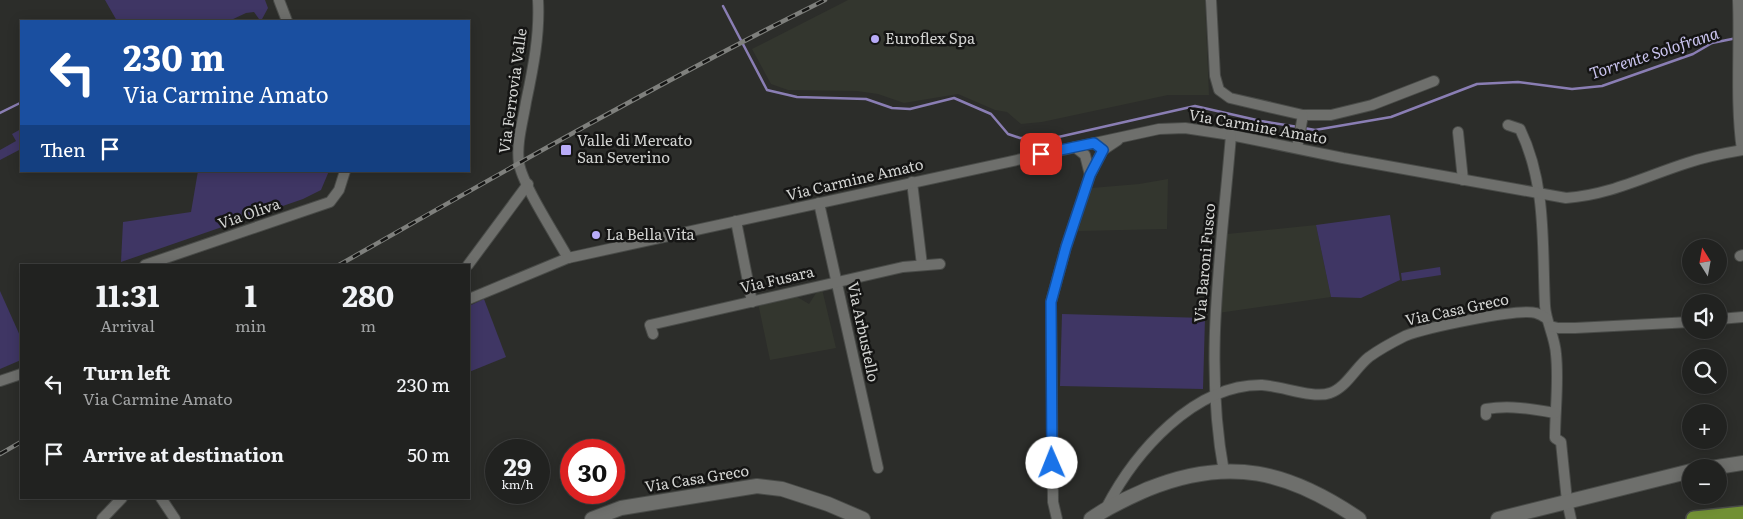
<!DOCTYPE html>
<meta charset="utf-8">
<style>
body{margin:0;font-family:Literata,serif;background:#292a29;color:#f1f3f6;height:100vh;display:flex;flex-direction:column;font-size:19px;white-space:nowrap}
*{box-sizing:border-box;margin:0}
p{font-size:16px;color:#a2a4a5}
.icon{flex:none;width:28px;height:28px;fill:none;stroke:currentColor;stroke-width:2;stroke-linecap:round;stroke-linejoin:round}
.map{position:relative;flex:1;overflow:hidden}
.drawer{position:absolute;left:20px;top:264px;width:450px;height:235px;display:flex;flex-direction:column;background:#212220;border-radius:0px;box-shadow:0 2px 12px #0003,0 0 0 1px #3e3f3e}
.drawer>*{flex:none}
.guide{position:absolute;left:20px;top:20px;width:450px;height:152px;border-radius:0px;box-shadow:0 2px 12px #0003,0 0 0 1px #3e3f3e;background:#1a4fa0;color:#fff;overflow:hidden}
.needle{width:32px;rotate:349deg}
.fabs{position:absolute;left:1682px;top:239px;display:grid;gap:10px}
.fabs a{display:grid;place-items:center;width:45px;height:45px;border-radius:50%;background:#212220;box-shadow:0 2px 12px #0003,0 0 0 1px #3e3f3e;font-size:25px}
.speed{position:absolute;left:485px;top:439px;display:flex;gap:10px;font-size:25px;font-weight:700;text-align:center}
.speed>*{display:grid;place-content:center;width:65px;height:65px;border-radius:50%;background:#212220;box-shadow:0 2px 12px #0003,0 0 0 1px #3e3f3e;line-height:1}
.speed small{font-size:12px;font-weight:400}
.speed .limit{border:8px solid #d22;background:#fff;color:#111}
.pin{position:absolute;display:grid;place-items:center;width:42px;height:42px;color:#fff;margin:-21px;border-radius:10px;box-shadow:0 2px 8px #0006}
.me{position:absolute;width:55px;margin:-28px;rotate:359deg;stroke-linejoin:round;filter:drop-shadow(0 0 4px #0008)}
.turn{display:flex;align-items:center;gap:18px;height:105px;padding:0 20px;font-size:22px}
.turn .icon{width:65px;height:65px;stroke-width:2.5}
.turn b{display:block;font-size:35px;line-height:42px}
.then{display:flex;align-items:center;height:48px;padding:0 20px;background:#0003;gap:10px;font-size:19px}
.eta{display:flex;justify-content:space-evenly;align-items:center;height:85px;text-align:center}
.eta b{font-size:30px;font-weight:700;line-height:35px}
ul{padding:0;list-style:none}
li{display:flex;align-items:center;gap:15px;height:70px;padding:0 20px}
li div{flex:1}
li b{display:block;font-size:19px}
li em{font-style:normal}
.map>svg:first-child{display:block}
.built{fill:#33362e}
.green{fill:#3f3664}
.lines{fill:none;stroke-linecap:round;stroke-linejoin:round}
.stream{stroke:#8a7eb4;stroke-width:2.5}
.minor-casing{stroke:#494b48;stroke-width:12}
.secondary-casing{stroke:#494b48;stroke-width:16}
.motorway-casing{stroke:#494b48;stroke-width:18}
.minor{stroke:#6e6f6c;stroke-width:10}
.secondary{stroke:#6e6f6c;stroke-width:14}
.motorway{stroke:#719034;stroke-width:15}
.rail-casing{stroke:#7f807d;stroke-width:4.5}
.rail{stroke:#151514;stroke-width:2.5;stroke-dasharray:8;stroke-linecap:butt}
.route-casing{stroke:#114b97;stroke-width:12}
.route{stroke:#1a73e8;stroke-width:9}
.poi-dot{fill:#b8abf7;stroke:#151514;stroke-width:2}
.labels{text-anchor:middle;stroke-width:5;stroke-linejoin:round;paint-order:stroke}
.poi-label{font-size:15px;fill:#d3d4d2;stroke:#151514;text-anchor:start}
.street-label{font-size:15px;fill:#d3d4d2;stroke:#151514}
.water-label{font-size:16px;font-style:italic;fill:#cac4ef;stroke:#151514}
</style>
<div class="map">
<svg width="1743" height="519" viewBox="0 0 1743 519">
<rect width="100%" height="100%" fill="#2c2d2a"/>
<g class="built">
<path d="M848 0H1205L1209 95H1168L1042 122 1021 124 1007 112 995 110 958 94 904 103 878 94 857 91 788 90 771 84 752 49Z"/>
<path d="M1168 179 1167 229 1078 231 1091 188 1139 184Z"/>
<path d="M1316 225 1331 297 1218 313 1227 234Z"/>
<path d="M822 289 836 348 770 360 758 303 794 295 809 304 818 290Z"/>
</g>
<g class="green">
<path d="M105 0H265L268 8 261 21H255L259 19 254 12 246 13 229 21H117Z"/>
<path d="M21 129V149L0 160V150L16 141 12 134Z"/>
<path d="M198 171H329L321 190 303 199 121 262 123 222 191 212Z"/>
<path d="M1390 215 1400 280 1361 298 1331 297 1316 225Z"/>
<path d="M1440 267 1441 275 1402 281 1401 273Z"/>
<path d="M0 291 21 338V360L0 369Z"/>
<path d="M484 299 506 357 469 372V306Z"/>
<path d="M1062 314 1205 318 1203 389 1060 386Z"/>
</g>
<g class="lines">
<g class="stream">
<path d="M723 6 767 90 797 97 866 99 892 108 910 109 954 98 991 114 1008 134 1020 138H1054L1195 106 1261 121 1298 127"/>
<path d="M0 113 20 103"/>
<path d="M1304 128 1315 130 1391 117 1477 84 1518 82 1572 89 1602 86 1693 54 1712 43 1737 38"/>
</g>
<defs>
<g id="minor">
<path d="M279 0 287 21"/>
<path d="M538 0C540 34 533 69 526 102 523 121 516 144 519 163 522 184 556 236 568 258"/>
<path d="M1211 0 1215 76 1219 90 1230 98 1303 115H1331L1372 105 1434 81"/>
<path d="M1738 0C1740 50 1735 101 1742 150"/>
<path d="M1508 125 1520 129C1547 185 1542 246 1545 306 1546 322 1555 337 1556 354 1559 382 1555 410 1555 438L1561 442 1567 501 1571 519"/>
<path d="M1458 132 1463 180"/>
<path d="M1075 147 1085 155 1090 175"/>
<path d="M1297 148 1303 115"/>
<path d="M912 182 922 265"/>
<path d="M819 203 878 468"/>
<path d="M736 221 752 302"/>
<path d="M1740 256 1743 255"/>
<path d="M145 265 330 202 339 190 345 171"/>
<path d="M468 265 528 184"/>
<path d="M469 299 568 258 1159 129 1185 128 1231 135 1343 158 1566 198C1610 195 1646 176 1687 163 1705 157 1725 153 1743 150"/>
<path d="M1719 319 1743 317"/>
<path d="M1550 326 1558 328H1575L1691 322"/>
<path d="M653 334 650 325 903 267 940 264"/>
<path d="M0 381 21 374"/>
<path d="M1486 415V409C1510 405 1532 409 1555 413"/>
<path d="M1224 472C1203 359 1222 248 1231 135"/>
<path d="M161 498 175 519"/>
<path d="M1106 508C1135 452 1194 384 1262 385 1282 386 1313 399 1330 393 1346 388 1356 367 1369 357 1380 349 1393 342 1405 336 1425 328 1518 308 1536 313 1539 314 1543 316 1546 318"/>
<path d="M102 519 122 498"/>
<path d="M1057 519 1053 502 1051 302 1066 247 1090 175 1103 150 1118 140"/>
</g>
<g id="secondary">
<path d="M1711 468 1743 463"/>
<path d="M592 519 621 508 757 486 782 489 828 504 863 519"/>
<path d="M1091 519C1109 506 1128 498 1148 489 1229 456 1289 471 1359 519"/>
<path d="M1498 519 1691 471"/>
</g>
<path id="motorway" d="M1694 519 1743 514"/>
</defs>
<use href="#minor" class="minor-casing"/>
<use href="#secondary" class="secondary-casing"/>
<use href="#motorway" class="motorway-casing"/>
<use href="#minor" class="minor"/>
<use href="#secondary" class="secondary"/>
<use href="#motorway" class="motorway"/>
<defs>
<g id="rail">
<path d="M339 265C499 174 660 82 825 0"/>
<path d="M0 454 21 442"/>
</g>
</defs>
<use href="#rail" class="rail-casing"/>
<use href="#rail" class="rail"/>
</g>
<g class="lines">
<defs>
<path id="route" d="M1041 154 1094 143 1103 150 1090 175 1066 247 1051 302 1052 463"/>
</defs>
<use href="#route" class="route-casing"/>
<use href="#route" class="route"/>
</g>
<g class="poi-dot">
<circle cx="875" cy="39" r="5"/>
<rect x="560" y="144" width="12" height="12" rx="2.5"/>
<circle cx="596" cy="235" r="5"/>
</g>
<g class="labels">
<g class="poi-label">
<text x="885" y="44">Euroflex Spa</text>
<text x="577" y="146">Valle di Mercato<tspan x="577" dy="17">San Severino</tspan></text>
<text x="606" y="240">La Bella Vita</text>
</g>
<g class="street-label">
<text transform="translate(513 91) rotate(-82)" y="5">Via Ferrovia Valle</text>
<text transform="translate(1258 127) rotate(10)" y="5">Via Carmine Amato</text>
<text transform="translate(855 180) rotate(-13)" y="5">Via Carmine Amato</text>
<text transform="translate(249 214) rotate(-19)" y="5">Via Oliva</text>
<text transform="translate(1205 263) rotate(-85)" y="5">Via Baroni Fusco</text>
<text transform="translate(777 280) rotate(-13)" y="5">Via Fusara</text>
<text transform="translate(1457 310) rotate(-12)" y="5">Via Casa Greco</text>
<text transform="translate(863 332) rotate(78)" y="5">Via Arbustello</text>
<text transform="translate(697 479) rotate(-9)" y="5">Via Casa Greco</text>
</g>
<g class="water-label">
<text transform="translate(1654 53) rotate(-18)" y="6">Torrente Solofrana</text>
</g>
</g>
</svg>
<div class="fabs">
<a><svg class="needle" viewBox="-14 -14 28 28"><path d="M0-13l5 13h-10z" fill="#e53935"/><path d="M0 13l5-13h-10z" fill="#a2a4a5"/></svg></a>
<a><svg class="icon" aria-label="sound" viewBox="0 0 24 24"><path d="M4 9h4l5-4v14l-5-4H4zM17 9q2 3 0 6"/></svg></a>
<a><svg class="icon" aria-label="search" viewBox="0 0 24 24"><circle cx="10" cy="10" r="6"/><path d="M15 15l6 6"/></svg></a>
<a>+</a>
<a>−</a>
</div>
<div class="speed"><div>29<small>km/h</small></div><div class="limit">30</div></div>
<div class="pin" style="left:1041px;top:154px;background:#d93025"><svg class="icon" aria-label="arrive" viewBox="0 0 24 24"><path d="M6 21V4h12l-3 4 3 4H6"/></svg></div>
<svg class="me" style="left:1052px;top:463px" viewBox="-20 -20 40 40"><circle r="19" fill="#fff"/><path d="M0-13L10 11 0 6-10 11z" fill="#1a73e8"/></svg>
<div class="guide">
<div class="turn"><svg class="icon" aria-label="left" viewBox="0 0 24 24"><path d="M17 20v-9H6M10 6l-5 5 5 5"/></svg><div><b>230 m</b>Via Carmine Amato</div></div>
<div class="then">Then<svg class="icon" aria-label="arrive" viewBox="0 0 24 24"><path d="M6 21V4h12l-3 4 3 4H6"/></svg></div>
</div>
<section class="drawer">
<div class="eta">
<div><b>11:31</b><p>Arrival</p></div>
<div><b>1</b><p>min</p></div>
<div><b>280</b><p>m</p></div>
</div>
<ul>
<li><svg class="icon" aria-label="left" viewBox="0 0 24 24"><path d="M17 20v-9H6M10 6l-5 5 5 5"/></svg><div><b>Turn left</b><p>Via Carmine Amato</p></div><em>230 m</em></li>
<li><svg class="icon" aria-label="arrive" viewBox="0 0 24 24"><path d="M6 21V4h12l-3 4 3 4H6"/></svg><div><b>Arrive at destination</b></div><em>50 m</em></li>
</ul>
</section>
</div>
